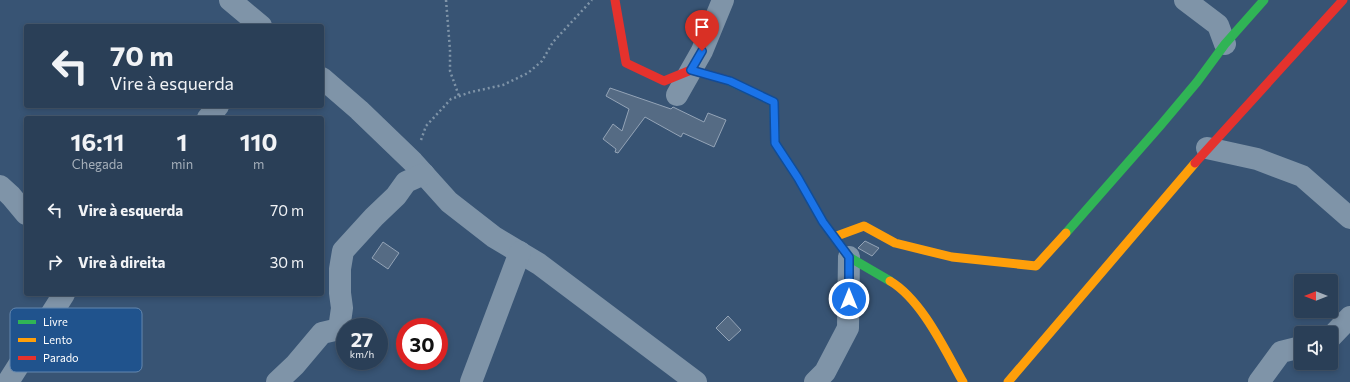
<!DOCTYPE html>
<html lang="pt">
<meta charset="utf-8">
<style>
body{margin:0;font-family:Commissioner,sans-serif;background:#364a61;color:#f1f3f6;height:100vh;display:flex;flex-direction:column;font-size:15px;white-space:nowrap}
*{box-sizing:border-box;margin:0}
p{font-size:13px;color:#a5afba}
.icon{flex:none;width:22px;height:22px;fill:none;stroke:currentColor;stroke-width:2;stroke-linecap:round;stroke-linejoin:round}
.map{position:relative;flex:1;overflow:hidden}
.sheet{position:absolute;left:24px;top:116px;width:300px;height:180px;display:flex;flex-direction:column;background:#2a3f57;border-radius:4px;box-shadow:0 2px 6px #0003,0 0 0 1px #46586d}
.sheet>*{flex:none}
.banner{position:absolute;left:24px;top:24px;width:300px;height:84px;border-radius:4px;box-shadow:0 2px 6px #0003,0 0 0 1px #46586d;background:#2a3f57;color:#f1f3f6;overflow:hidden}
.needle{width:26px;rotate:270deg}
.buttons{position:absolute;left:1294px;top:274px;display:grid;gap:8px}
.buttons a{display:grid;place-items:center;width:44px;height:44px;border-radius:4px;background:#2a3f57;box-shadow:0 2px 6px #0003,0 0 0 1px #46586d;font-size:20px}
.speed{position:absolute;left:336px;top:318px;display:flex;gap:8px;font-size:20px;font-weight:700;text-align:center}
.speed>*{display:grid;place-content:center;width:52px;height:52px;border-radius:50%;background:#2a3f57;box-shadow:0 2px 6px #0003,0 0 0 1px #46586d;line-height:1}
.speed small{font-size:10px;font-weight:400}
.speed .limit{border:6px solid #d22;background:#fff;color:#111}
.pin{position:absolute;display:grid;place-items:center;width:34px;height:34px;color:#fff;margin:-41px -17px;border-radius:50% 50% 50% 0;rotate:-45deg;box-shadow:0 0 4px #0007}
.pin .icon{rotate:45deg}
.me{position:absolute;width:44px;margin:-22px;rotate:0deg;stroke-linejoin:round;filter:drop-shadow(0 0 3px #0008)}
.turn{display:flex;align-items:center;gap:14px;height:84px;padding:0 20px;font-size:18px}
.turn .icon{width:52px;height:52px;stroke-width:2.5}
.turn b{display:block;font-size:28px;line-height:34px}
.eta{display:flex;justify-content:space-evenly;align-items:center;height:68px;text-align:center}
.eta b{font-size:24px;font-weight:700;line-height:28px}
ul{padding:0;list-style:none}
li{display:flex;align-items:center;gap:12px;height:52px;padding:0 20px}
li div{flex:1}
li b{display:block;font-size:15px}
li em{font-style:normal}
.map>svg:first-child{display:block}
.building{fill:#556b84;stroke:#94a4b7}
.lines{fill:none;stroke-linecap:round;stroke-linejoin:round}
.path{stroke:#7f94a8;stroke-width:2.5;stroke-dasharray:2 3;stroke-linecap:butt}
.street{stroke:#7f94a8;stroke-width:22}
.fast{stroke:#30b455;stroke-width:9}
.slow{stroke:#ff9f0a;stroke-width:9}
.jam{stroke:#e5322d;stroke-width:9}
.route-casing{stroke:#114b97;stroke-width:10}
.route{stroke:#1a73e8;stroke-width:7}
.key{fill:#20538d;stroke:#6387af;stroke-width:1}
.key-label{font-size:11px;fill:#fff}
</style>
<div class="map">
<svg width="1350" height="382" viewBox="0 0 1350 382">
<rect width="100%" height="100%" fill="#385474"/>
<g class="building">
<path d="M610 88 671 109 673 107 704 122 708 113 726 120 714 147 683 133 681 137 645 117 618 153 615 152 616 149 603 139 613 124 622 131 629 109 606 96Z"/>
<path d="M865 241 879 248 872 256 858 248Z"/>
<path d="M383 242 399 253 388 269 372 258Z"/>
<path d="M728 316 741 330 729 341 716 328Z"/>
</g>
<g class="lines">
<g class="path">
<path d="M446 0 450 50V71L459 96"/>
<path d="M421 140 426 126 451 99 471 92 503 85 528 73 542 61 553 42 592 0"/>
</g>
<g class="street">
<path d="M230 0 261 26"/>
<path d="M1185 0 1218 25 1225 44"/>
<path d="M322 78 359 110 413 162 449 202 494 237 539 264 696 382"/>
<path d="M677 95 702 51 723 0"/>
<path d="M208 118 218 106"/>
<path d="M1207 148 1257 159 1302 176 1350 218"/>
<path d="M0 186 11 196 26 214"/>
<path d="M1331 337 1350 317"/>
<path d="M8 382 64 294"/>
<path d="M277 382 295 365 322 333 339 329 342 308 340 293V269L343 251 374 217 396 196 406 182 424 174"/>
<path d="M471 382 520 252"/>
<path d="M815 382 825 372 848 328 849 257"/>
<path d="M1259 382 1281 352 1301 347"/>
</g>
<g class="fast">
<path d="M727 80 774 102 775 143 798 178 823 222 849 257 890 281"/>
<path d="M1066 233 1160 126 1197 82 1225 44 1264 0"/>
</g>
<g class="slow">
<path d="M834 237 864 226 895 243 952 257 1036 266 1066 233"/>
<path d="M890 281C922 300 945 350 963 382"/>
<path d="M1008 382 1195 163"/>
</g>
<g class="jam">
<path d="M615 0 626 63 664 81 691 70 727 80"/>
<path d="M1195 163 1343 0"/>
</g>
</g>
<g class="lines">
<defs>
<path id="route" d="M702 51 691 70 730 81 774 102 775 143 798 178 823 222 849 257V299"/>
</defs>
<use href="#route" class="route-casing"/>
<use href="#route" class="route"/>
</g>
<rect x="10" y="308" width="132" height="64" rx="6" class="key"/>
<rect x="18" y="320" width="18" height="4" fill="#30b455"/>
<rect x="18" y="338" width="18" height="4" fill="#ff9f0a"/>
<rect x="18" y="356" width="18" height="4" fill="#e5322d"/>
<g class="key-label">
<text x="43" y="326">Livre</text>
<text x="43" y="344">Lento</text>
<text x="43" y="362">Parado</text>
</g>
</svg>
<div class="buttons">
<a><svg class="needle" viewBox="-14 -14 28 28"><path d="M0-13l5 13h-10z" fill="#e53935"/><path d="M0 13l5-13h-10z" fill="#a5afba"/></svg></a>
<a><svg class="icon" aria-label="sound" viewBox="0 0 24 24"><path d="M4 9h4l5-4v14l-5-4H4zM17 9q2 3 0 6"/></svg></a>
</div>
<div class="speed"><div>27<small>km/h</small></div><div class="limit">30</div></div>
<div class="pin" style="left:702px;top:51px;background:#d93025"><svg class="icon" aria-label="arrive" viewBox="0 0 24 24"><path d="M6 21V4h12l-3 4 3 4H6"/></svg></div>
<svg class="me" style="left:849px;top:299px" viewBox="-20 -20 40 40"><circle r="17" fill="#1a73e8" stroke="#fff" stroke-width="3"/><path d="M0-11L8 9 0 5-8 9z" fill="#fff"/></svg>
<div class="banner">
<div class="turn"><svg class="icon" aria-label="left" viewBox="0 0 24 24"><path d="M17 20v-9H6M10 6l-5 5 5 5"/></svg><div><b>70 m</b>Vire à esquerda</div></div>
</div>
<section class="sheet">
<div class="eta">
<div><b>16:11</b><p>Chegada</p></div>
<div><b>1</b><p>min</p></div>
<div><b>110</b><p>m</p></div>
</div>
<ul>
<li><svg class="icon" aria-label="left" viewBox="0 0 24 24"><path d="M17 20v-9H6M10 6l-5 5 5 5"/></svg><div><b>Vire à esquerda</b></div><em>70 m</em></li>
<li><svg class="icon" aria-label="right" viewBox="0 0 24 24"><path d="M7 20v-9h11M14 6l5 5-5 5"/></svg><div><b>Vire à direita</b></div><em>30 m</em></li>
</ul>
</section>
</div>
